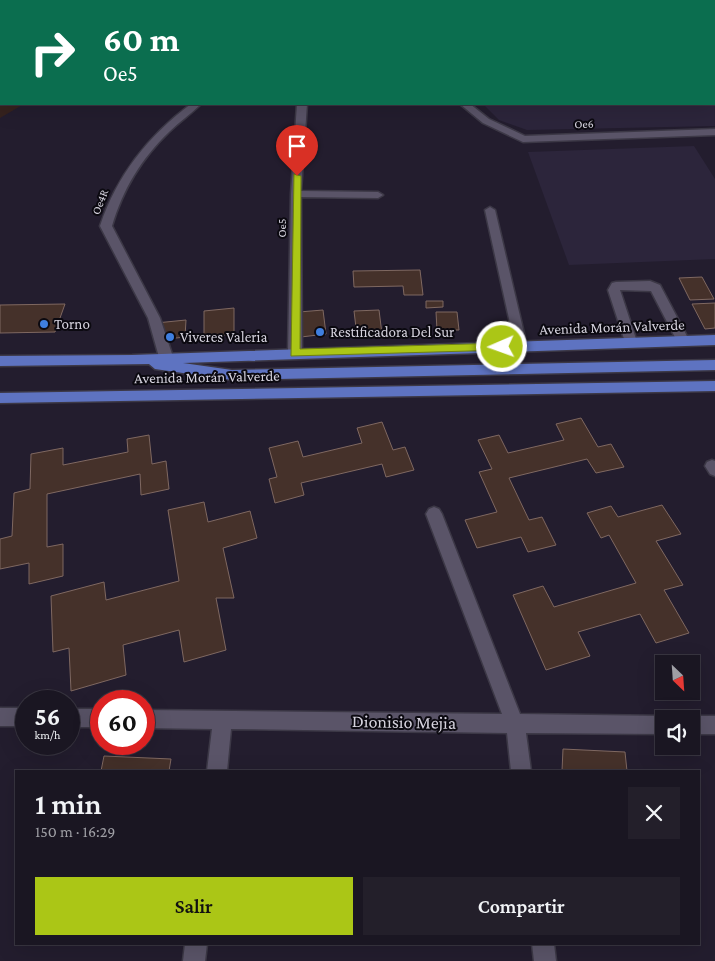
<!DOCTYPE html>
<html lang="es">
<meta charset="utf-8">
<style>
body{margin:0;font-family:"Crimson Pro",serif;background:#231f2a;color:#f1f3f6;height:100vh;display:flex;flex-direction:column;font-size:19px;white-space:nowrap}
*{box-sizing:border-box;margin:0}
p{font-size:16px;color:#9f9fa5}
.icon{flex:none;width:28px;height:28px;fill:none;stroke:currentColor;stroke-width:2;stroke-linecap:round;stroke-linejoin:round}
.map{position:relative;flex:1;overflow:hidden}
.side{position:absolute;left:15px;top:770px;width:685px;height:175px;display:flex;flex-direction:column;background:#1a1622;border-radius:0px;box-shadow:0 5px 20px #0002,0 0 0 1px #383540}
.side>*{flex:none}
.hud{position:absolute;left:0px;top:0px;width:715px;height:105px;box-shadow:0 5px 20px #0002,0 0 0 1px #383540;background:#0b6e4f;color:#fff;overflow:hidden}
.needle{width:32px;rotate:155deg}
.buttons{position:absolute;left:655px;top:655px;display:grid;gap:10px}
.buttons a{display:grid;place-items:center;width:45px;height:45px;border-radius:0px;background:#1a1622;box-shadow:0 5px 20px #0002,0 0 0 1px #383540;font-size:25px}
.speed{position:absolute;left:15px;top:690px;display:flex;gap:10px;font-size:25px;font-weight:700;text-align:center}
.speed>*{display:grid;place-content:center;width:65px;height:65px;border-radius:50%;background:#1a1622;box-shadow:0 5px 20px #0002,0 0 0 1px #383540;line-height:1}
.speed small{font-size:12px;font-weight:400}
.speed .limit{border:8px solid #d22;background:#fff;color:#111}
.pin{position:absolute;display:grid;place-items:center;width:42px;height:42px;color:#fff;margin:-51px -21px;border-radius:50% 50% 50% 0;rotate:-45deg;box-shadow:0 0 5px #0007}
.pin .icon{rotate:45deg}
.me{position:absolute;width:55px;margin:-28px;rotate:268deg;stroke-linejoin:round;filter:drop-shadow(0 0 4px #0008)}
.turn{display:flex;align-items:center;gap:18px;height:105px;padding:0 20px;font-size:22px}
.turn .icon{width:65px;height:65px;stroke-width:2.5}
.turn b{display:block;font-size:35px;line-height:42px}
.round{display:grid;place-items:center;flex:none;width:52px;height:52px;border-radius:0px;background:#231f2a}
.head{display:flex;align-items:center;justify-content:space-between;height:85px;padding:0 20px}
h1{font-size:30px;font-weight:600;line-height:38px}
.action{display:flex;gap:10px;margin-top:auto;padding:10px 20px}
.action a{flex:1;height:58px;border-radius:0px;background:#abc616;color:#111;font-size:20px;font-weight:600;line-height:58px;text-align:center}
.action a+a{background:#231f2a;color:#f1f3f6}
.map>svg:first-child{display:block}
.built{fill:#2c253b}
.education{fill:#35221e}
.building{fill:#45312a;stroke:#7f6861}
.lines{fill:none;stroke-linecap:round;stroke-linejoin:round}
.minor-casing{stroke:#3c3846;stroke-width:3}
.major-casing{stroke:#3c3846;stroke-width:3}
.minor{fill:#5a5468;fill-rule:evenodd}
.major{fill:#5e73c1;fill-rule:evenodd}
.route{fill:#abc616;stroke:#6f810e}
.shop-dot{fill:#3f7fe0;stroke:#0b0910;stroke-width:2}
.labels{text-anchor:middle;stroke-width:4;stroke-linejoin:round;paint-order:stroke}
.far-street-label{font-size:12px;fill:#d6d3de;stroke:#0b0910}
.poi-label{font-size:15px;fill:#d6d3de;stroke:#0b0910;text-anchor:start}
.street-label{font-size:15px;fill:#d6d3de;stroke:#0b0910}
.near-street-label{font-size:18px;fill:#d6d3de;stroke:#0b0910}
</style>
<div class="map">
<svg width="715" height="961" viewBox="0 0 715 961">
<rect width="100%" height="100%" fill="#231d2e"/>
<g class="built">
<path d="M714 6 715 126 527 130 499 120 483 104H714Z"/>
<path d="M694 146 715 179V259L569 265 528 152Z"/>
</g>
<path class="education" d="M0 0H281L1 1V104H24L0 118Z"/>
<g class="building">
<path d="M602 0H672V1Z"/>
<path d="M420 270 423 295H404L403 286 354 287 353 271Z"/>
<path d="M702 277 714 299 690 300 679 278Z"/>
<path d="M426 301H443V307L426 308Z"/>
<path d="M715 303V328L705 329 692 304Z"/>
<path d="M65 304 55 332 0 333V305Z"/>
<path d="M234 308V334L204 337V311Z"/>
<path d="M323 310 326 334 301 337 299 312Z"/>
<path d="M379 310 382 334 357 336 354 311Z"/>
<path d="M436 312H457L459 330H437Z"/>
<path d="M186 320 185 337 167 339 156 323Z"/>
<path d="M581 418 598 447 611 444 624 467 596 473 587 459 509 478 529 520 542 517 556 545 528 552 521 537 477 548 465 520 497 512 479 472 492 469 478 440 499 435 508 453 564 440 556 424Z"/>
<path d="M382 422 393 450 405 447 414 470 386 477 382 464 301 483 304 495 275 503 269 479 277 477 269 448 298 441 303 457 362 443 357 428Z"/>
<path d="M149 435 152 464 166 461 169 489 141 495 140 474 47 494V547L63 544V576L29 584V563L0 569V539L12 536 14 493 30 489 31 454 63 448V465L128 452 127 439Z"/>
<path d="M204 502 208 522 250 511 257 538 223 548 234 598H216L226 650 184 662 179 630 123 645 126 675 71 691 69 648 53 652 51 596 104 582 106 600 179 581 168 510Z"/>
<path d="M662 505 681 534 656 541 683 585 664 590 689 633 656 643 640 614 578 632 590 656 546 670 513 595 543 586 554 607 636 583 609 535 601 538 587 513 611 506 618 517Z"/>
<path d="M563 749 625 752 627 771H562Z"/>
<path d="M104 756 171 759 169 771H101Z"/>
</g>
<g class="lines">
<defs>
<g id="minor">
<rect x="539" y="0" width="8" height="1"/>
<path d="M684 0H692L693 1H685Z"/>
<rect x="714" y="7" width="1" height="4"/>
<rect x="0" y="23" width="1" height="4"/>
<rect x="714" y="35" width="1" height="6"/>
<path d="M191 104H201C191 114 179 122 169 132 141 159 123 189 112 226L160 318 173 357 166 362 159 357 148 318 100 226C117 175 148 136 191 104Z"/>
<path d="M297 104H307L301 191 378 192 383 195 378 198 301 197 302 353 295 358 288 353 291 194Z"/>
<path d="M460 104H470L489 119 525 136 715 129V135L523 142 483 123Z"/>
<path d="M490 207 495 210 527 346 521 351 515 346 485 210Z"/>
<path d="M650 281 660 285 689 340 688 343H678L651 291 620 290 637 342 636 345H626L608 290 612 283 616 282Z"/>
<path d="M712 460 715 461V476L710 474 705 466 707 462Z"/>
<path d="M434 507 439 509 442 514 520 714 664 716 671 719H664V734L526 733 531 771H511L507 733 231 729 227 771H207L212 729 144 728V710L502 714 426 514 429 509Z"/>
<rect x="0" y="708" width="26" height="18"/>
<rect x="69" y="709" width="32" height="18"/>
<path d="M691 716H715V734H691V719H684Z"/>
<path d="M185 944H207L205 961H183Z"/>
<path d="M532 944H554L556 961H534Z"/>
</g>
<g id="major">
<path d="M715 335V345L183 363 232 370 715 360V370L232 380 155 369 149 364 0 366V356L132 355Z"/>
<path d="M715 381V391L0 403V393Z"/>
</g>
</defs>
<use href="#minor" class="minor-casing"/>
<use href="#major" class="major-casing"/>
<use href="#minor" class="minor"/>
<use href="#major" class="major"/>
</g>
<path class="route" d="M294 174 301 176 300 349 502 343 507 347 505 350 291 356Z"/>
<g class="shop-dot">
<circle cx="44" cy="324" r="5"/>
<circle cx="320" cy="332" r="5"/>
<circle cx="170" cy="337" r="5"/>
</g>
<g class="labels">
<g class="far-street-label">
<text transform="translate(584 124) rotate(-2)" y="4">Oe6</text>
<text transform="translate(100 202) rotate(-69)" y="4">Oe4R</text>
<text transform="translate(282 228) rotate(-90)" y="4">Oe5</text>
</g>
<g class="poi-label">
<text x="54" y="329">Torno</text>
<text x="330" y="337">Restificadora Del Sur</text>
<text x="180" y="342">Viveres Valeria</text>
</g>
<g class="street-label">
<text transform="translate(612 327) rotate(-2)" y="5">Avenida Morán Valverde</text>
<text transform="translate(207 377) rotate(-1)" y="5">Avenida Morán Valverde</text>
</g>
<g class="near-street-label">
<text transform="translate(404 722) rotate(1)" y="6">Dionisio Mejia</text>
</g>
</g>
</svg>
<div class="buttons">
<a><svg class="needle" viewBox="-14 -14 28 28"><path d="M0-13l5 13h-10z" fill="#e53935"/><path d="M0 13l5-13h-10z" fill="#9f9fa5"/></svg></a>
<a><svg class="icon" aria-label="sound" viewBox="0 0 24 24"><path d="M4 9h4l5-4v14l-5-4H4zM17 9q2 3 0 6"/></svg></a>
</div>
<div class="speed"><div>56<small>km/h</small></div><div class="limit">60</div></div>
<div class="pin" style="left:297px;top:176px;background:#d93025"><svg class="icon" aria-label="arrive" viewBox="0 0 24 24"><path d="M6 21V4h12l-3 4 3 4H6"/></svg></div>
<svg class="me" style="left:502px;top:347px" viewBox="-20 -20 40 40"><circle r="17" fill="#abc616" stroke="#fff" stroke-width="3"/><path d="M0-11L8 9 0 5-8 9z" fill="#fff"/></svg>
<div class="hud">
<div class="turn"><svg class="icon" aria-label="right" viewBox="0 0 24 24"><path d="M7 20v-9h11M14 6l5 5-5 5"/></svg><div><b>60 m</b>Oe5</div></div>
</div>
<section class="side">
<div class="head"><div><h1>1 min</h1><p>150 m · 16:29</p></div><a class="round"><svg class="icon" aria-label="close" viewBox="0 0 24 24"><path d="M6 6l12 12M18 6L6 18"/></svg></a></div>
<div class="action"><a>Salir</a><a>Compartir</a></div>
</section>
</div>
